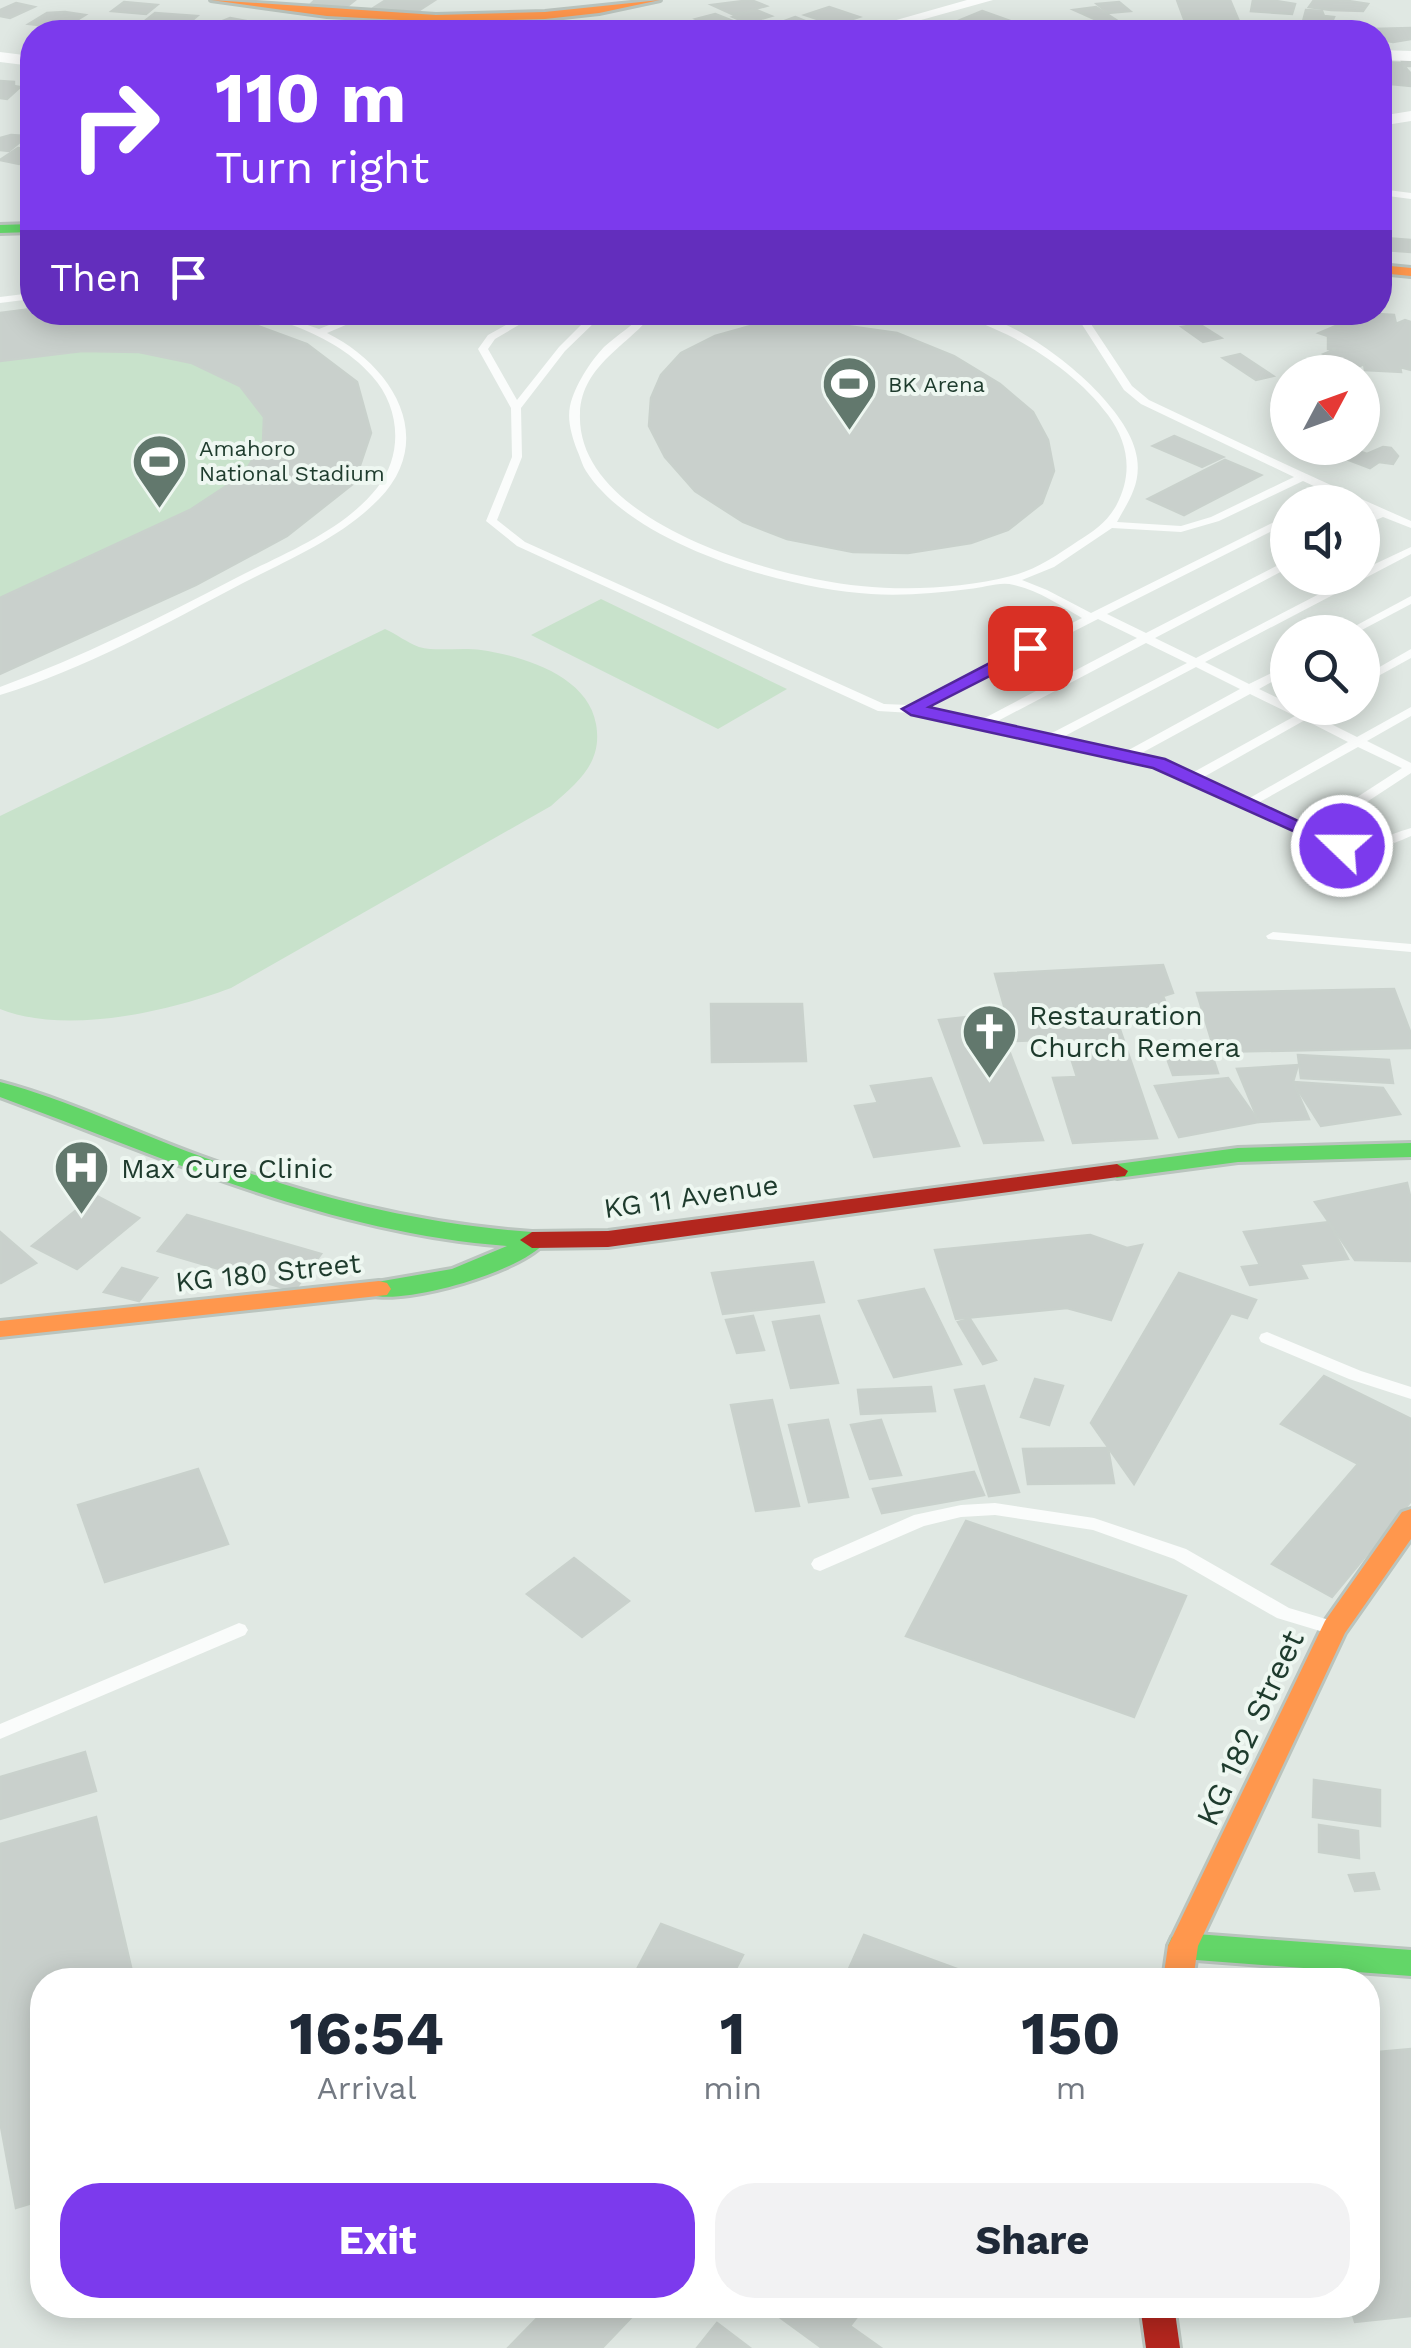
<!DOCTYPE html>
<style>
body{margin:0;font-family:"Work Sans",sans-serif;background:#f2f2f3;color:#1f2937;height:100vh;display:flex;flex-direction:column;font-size:38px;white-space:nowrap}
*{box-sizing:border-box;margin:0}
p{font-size:32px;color:#747a83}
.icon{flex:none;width:55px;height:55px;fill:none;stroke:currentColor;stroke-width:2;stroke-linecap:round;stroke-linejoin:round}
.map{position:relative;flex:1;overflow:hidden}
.details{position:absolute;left:30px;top:1968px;width:1350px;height:350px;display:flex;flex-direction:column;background:#fff;border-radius:40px;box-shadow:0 5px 25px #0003}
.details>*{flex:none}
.banner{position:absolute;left:20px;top:20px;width:1372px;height:305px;border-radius:40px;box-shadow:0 5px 25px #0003;background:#7c3aed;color:#fff;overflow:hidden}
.needle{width:65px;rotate:49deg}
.controls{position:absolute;left:1270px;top:355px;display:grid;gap:20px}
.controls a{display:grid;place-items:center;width:110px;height:110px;border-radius:50%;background:#fff;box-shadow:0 5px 25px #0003;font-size:50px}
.pin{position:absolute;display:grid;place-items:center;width:85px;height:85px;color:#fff;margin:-42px;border-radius:20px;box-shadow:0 5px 15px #0006}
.me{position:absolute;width:110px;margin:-55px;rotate:292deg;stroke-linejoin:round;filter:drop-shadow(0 0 8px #0008)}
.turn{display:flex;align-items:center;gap:35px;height:210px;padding:0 30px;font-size:45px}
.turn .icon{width:130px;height:130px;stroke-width:2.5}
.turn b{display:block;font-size:70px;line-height:85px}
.then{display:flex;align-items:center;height:95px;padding:0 30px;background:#0003;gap:20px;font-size:38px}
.eta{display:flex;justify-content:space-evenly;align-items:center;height:170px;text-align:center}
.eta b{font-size:60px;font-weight:700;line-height:70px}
.primary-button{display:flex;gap:20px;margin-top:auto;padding:20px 30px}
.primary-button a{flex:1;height:115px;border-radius:40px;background:#7c3aed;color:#fff;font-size:40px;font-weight:700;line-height:115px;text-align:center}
.primary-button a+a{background:#f2f2f3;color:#1f2937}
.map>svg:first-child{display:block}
.green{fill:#c8e2cb}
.building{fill:#c9d0cc;stroke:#c9d1cc;stroke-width:2.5}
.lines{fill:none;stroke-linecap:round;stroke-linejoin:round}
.fast-casing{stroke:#bac4be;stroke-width:6}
.slow-casing{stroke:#bac4be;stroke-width:6}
.jam-casing{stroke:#bac4be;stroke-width:6}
.lane{fill:#fafcfb;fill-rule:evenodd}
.street{fill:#fafcfb;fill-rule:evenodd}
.fast{fill:#63d668;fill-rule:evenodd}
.slow{fill:#ff974d;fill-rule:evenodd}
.jam{fill:#b3261e;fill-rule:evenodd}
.route{fill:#7c3aed;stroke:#51269a;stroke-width:2.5}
.labels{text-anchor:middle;stroke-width:8;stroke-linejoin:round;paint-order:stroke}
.far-poi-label{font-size:22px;fill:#1e3b2d;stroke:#eef7f1;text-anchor:start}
.poi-label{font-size:28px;fill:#1e3b2d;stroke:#eef7f1;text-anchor:start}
.street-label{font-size:28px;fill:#1e3b2d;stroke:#eef7f1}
.near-street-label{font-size:32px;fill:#1e3b2d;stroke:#eef7f1}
</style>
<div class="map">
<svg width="1411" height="2348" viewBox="0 0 1411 2348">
<rect width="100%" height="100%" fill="#e0e8e3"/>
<g class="green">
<path d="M32 309V312H187L371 433 354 483 287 536 196 585 0 674V313Z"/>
<path d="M601 599 787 689 718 729 531 635Z"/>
<path d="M385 629C396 634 408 643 419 647 437 652 461 647 481 650 523 656 588 676 596 724 603 763 578 782 551 806L231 988C167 1012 66 1035 0 1009V816Z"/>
</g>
<g class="building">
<path d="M315 0H355L345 8 312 3Z"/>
<path d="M386 0H435L415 13 375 7Z"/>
<path d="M751 0 766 6 734 15 712 5Z"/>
<path d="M1177 0H1230L1238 19H1184Z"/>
<path d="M1253 0H1270L1295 4 1292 14 1251 11Z"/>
<path d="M1314 0H1342L1368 4 1363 11 1331 10 1309 7Z"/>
<path d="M124 2 157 5 146 14 112 11Z"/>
<path d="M1119 2 1130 11 1108 13 1097 4Z"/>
<path d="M16 3 34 7 10 18 0 16V10Z"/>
<path d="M829 7 859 17 835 25 805 15Z"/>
<path d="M1096 7 1116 20 1101 22 1074 10Z"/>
<path d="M756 10 771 16 747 23 733 17Z"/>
<path d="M1306 10 1322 11 1324 16 1334 17 1331 24 1321 23 1317 31 1301 29Z"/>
<path d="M982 11 1013 22 983 32 948 25Z"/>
<path d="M65 12 85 15 64 28 29 24 47 13Z"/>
<path d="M155 13 197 16 183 28 141 24Z"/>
<path d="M715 14 738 23 719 29 696 19Z"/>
<path d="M795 17 820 27 808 32 763 29Z"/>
<path d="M230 18 251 22 248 24 261 27 249 32 203 29Z"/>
<path d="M1178 23 1185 28 1146 32 1139 28Z"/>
<path d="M1231 24 1261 26 1259 32H1228Z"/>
<path d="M1411 28V39L1393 42 1381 40 1380 32 1373 29Z"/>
<path d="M1401 59H1411V66H1404L1411 74V86L1381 83 1380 62 1403 63Z"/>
<path d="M0 81 14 82V86L20 87 7 99 0 98Z"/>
<path d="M11 135 27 136 9 151 0 150V138Z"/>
<path d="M18 148 32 150V155L19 164 0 160Z"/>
<path d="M1385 238 1411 240V252L1385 250Z"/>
<path d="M32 309V312H187L250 323 307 344 357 382 371 433 354 483 287 536 196 585 0 674V598L190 510 243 475 263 443 264 417 240 386 192 363 139 352 82 351 0 361V313Z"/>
<path d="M1360 313 1394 315 1396 324 1405 320 1411 322V370L1400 367 1401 372 1365 370 1364 364 1356 368 1324 354 1336 349H1328V336L1319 333 1347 321 1361 327Z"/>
<path d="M805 320 897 333 954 356 1000 384 1033 412 1048 440 1054 471 1042 503 1008 530 971 543 908 553 853 552 787 539 743 522 695 491 665 457 649 426 651 398 661 375 681 353 715 336 754 325Z"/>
<path d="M1199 324 1221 338 1203 342 1182 327Z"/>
<path d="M1240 354 1273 376 1256 380 1223 358Z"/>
<path d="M1174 436 1223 457 1202 467 1153 446Z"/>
<path d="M1383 447 1391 448 1398 456 1393 464 1379 462 1370 468 1346 459 1358 451 1367 454Z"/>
<path d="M1225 460 1261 475 1184 515 1148 499Z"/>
<path d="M1163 965 1173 993 1163 996 1167 1006 1113 1009 1157 1138 1073 1143 1053 1078 1077 1077 1065 1039 1014 1041 995 974Z"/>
<path d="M1394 989 1411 1034V1048L1215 1052 1197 993Z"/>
<path d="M711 1004H802L806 1061 712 1062Z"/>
<path d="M995 1014 1043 1140 984 1143 939 1020Z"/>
<path d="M1188 1041 1196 1062 1214 1061 1218 1073 1173 1075 1161 1042Z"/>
<path d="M1298 1055 1389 1060 1393 1083 1301 1078Z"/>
<path d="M1298 1065 1293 1082 1309 1119 1259 1122 1237 1069Z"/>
<path d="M931 1078 959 1146 874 1157 855 1106 878 1103 871 1086Z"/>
<path d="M1228 1078 1259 1122 1179 1137 1155 1086Z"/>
<path d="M1293 1082 1383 1088 1400 1114 1321 1126Z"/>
<path d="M1407 1183 1411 1200V1261L1355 1260 1315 1202Z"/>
<path d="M95 1195 139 1218 77 1269 32 1246Z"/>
<path d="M187 1215 321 1254 294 1291 158 1251Z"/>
<path d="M1329 1222 1348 1259 1300 1264 1307 1278 1250 1285 1242 1267 1260 1265 1244 1232Z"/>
<path d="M0 1232 36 1263 1 1283 0 1282Z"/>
<path d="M1090 1235 1127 1248 1142 1245 1111 1320 1067 1308 956 1319 935 1250Z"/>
<path d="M813 1262 824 1302 723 1314 712 1273Z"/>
<path d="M122 1268 157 1278 139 1301 104 1292Z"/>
<path d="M1179 1273 1256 1300 1247 1318 1231 1313 1134 1484 1091 1423Z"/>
<path d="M924 1289 961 1364 894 1377 859 1301Z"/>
<path d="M753 1316 764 1350 737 1353 726 1320Z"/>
<path d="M819 1316 838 1383 791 1388 773 1322Z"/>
<path d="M970 1319 996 1360 983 1364 958 1322Z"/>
<path d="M1324 1376 1411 1419V1501L1332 1597 1272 1564 1358 1464 1281 1424Z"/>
<path d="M1035 1379 1063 1386 1049 1425 1021 1417Z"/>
<path d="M984 1386 1019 1492 989 1496 955 1390Z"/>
<path d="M931 1387 935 1411 861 1414 858 1390Z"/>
<path d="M772 1400 799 1506 756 1511 731 1405Z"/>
<path d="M828 1420 848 1497 809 1502 789 1425Z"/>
<path d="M881 1420 901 1475 870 1479 851 1425Z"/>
<path d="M1108 1448 1114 1483 1028 1484 1023 1449Z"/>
<path d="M198 1469 228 1544 105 1582 78 1505Z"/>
<path d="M974 1472 984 1495 882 1513 873 1489Z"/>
<path d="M966 1521 1186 1596 1134 1717 906 1636Z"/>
<path d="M574 1558 629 1601 582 1637 527 1594Z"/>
<path d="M85 1752 96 1791 0 1819V1777Z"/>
<path d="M1314 1780 1380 1790V1826L1313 1817Z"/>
<path d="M96 1817 134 1980H42V2200L16 2208 0 2121V1844Z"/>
<path d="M1319 1825 1358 1831 1359 1858 1319 1852Z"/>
<path d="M1374 1873 1379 1889 1355 1891 1349 1875Z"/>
<path d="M661 1924 743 1955 730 1980H658L636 1971Z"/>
<path d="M864 1935 987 1980H844Z"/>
<path d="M1411 2049V2316L1355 2322 1350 2305H1368V2053Z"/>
<path d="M550 2305H643L602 2348H508Z"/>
<path d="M763 2305H866L850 2326 881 2348H822Z"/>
<path d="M717 2323 750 2348H697Z"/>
</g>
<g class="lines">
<defs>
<g id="fast">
<path d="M32 224V232L0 233V225Z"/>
<path d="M0 1082C68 1100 134 1132 200 1156 309 1196 416 1224 532 1232L540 1234 545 1242C523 1271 406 1305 371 1295L367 1289 371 1283 452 1269 507 1246C329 1233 165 1158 0 1097Z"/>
<path d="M1411 1143V1157L1238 1162 1117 1178 1106 1171 1117 1164 1238 1148Z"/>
<path d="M1183 1933 1411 1950V1976L1183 1959 1172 1955 1168 1946 1172 1937Z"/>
</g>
<g id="slow">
<path d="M211 0 436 15 545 12 660 0 599 13 545 19 436 22 327 16Z"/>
<path d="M1380 265 1411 268V276L1380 273Z"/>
<path d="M379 1281 387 1283 391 1289 387 1295 0 1337V1321Z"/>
<path d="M1411 1509V1539L1345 1633 1198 1946 1193 1980H1163L1168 1946 1325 1621 1402 1512Z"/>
</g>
<g id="jam">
<path d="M1117 1164 1128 1171 1125 1176 608 1247 532 1248 520 1240 532 1232 608 1231Z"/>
<path d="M1140 2305H1174L1180 2348H1146Z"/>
</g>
</defs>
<use href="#fast" class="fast-casing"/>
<use href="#slow" class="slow-casing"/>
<use href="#jam" class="jam-casing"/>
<g class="lane">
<path d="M1380 189 1411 193V199L1380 195Z"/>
<path d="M32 293V299L0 303V297Z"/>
<path d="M253 312H270L319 329 362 312H376L327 333C390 364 439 437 379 499 342 537 290 559 243 583 165 624 85 669 0 695V687C82 657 159 618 236 578 283 554 343 531 377 488 404 454 400 407 372 376 350 351 320 335 289 324 277 320 263 318 253 312Z"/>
<path d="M529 312H541L495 339 488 349 517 400 559 347 585 321 574 312H585L596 321 565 351 521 408 522 457 497 520 525 542 884 704 909 705 1082 618C1061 606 1038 590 1014 585 1000 581 984 588 969 589 937 593 904 596 871 594 787 589 634 546 586 471 582 465 580 456 577 450 572 436 567 421 570 406 575 385 590 362 604 347 617 335 633 326 645 312H654C630 345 582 364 580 413 575 523 776 578 861 586 909 591 964 588 1011 576 1036 570 1057 555 1078 541 1094 531 1106 523 1116 506 1133 475 1129 443 1108 415 1084 382 1044 353 1008 335 992 327 975 322 961 312 1015 312 1130 401 1137 458 1141 484 1129 500 1117 522L1181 526 1211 517 1294 477 1141 404 1124 390 1074 312H1083L1132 386 1149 400C1236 441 1324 483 1411 521V528L1383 517 1362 526V519L1374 513 1362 508V502H1350L1326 492 1317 502H1307L1318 488 1303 481 1219 521 1181 532 1112 528 1054 567 1022 580 1047 590 1091 613 1288 515V523L1107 614 1146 633 1288 560V568L1155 638 1196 658 1350 578H1362V570L1411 547V554L1205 662 1249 684 1288 665V673L1259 689 1288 703V708H1297L1304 711 1310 708H1324L1313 715 1357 737 1411 707V716L1367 741 1411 763V773L1321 832C1364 851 1369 841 1411 828V836C1399 841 1386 847 1374 850 1338 858 1282 823 1248 808H1242L1240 804 1155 766 912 713 878 711 517 546 486 521 512 457 511 408 478 349 488 335ZM1098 619 1137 638 981 720 923 708ZM1146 643 1187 663 1048 735 994 723ZM1196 667 1240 689 1125 752 1061 738ZM1250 694 1295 716 1192 773 1163 760 1138 755ZM1305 720 1348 742 1248 799 1202 778ZM1358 747 1402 768 1311 827 1258 803Z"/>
<path d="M1411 596V604L1358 632H1344Z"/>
<path d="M1411 649V658L1362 685V677Z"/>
<path d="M1273 932 1411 944V952L1268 939 1266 936Z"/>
<path d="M1267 1332 1361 1371 1411 1387V1399L1349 1379 1261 1342 1259 1338 1261 1334Z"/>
<path d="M995 1503 1094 1518 1186 1549 1289 1608 1336 1622 1339 1627 1336 1632 1330 1634 1277 1618 1174 1559 1093 1530 995 1515 961 1517 924 1526 820 1571 814 1569 811 1564 814 1559 914 1515 961 1505Z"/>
<path d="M239 1623 245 1625 248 1630 245 1635 0 1739V1724Z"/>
</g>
<g class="street">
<path d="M967 0H993L878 32H854Z"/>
<path d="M1380 50 1411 51V61L1380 60Z"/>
<path d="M0 52 32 56V66L0 62Z"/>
<path d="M1411 111V121L1380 126V116Z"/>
</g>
<use href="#fast" class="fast"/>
<use href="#slow" class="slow"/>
<use href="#jam" class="jam"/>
</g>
<path class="route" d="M1030 642 1037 644V652L929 707 1165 759 1352 846 1349 850H1335L1153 768 911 715 902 709Z"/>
<defs>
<symbol id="stadium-pin" viewBox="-11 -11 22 30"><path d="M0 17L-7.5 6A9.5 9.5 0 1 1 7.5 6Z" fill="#62786d" stroke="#eef7f1"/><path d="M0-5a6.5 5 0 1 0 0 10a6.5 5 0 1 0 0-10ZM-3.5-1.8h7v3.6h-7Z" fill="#fff"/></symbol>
<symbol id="church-pin" viewBox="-11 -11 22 30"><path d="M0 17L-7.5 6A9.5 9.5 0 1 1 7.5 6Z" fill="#62786d" stroke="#eef7f1"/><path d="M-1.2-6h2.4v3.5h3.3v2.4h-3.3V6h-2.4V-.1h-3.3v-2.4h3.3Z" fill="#fff"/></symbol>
<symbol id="hospital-pin" viewBox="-11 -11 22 30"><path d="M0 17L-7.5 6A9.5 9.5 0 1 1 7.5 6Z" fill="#62786d" stroke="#eef7f1"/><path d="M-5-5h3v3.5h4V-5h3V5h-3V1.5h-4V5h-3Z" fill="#fff"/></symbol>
</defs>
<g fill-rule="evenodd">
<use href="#stadium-pin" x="818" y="352" width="63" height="86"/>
<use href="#stadium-pin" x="128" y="430" width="63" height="86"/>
<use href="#church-pin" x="958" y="1000" width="63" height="86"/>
<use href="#hospital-pin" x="50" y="1136" width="63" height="86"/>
</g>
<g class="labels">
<g class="far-poi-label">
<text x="888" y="392">BK Arena</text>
<text x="199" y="456">Amahoro<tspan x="199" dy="25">National Stadium</tspan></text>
</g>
<g class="poi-label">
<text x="1029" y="1025">Restauration<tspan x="1029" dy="32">Church Remera</tspan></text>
<text x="121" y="1178">Max Cure Clinic</text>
</g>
<g class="street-label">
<text transform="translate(691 1196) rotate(-8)" y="10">KG 11 Avenue</text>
<text transform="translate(268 1272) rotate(-6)" y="10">KG 180 Street</text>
</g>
<g class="near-street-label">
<text transform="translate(1250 1728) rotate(-65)" y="11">KG 182 Street</text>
</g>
</g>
</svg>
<div class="controls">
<a><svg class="needle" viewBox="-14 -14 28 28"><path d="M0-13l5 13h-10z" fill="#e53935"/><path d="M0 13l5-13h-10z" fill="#747a83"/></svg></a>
<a><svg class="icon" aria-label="sound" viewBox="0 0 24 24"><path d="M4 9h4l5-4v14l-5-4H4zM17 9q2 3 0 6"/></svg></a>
<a><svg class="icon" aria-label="search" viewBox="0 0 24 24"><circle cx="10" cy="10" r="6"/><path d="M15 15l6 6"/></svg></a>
</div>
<div class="pin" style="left:1030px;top:648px;background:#d93025"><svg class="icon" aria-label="arrive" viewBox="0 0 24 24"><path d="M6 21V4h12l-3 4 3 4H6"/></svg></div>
<svg class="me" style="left:1342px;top:846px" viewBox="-20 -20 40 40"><circle r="17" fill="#7c3aed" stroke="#fff" stroke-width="3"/><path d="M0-11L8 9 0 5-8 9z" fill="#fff"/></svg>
<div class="banner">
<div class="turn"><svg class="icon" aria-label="right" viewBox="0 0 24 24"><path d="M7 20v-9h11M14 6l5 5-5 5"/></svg><div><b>110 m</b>Turn right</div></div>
<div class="then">Then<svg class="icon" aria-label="arrive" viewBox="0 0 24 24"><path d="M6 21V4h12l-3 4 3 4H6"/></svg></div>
</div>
<section class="details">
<div class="eta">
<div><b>16:54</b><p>Arrival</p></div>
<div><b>1</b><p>min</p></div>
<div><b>150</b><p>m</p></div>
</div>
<div class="primary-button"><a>Exit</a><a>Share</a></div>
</section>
</div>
